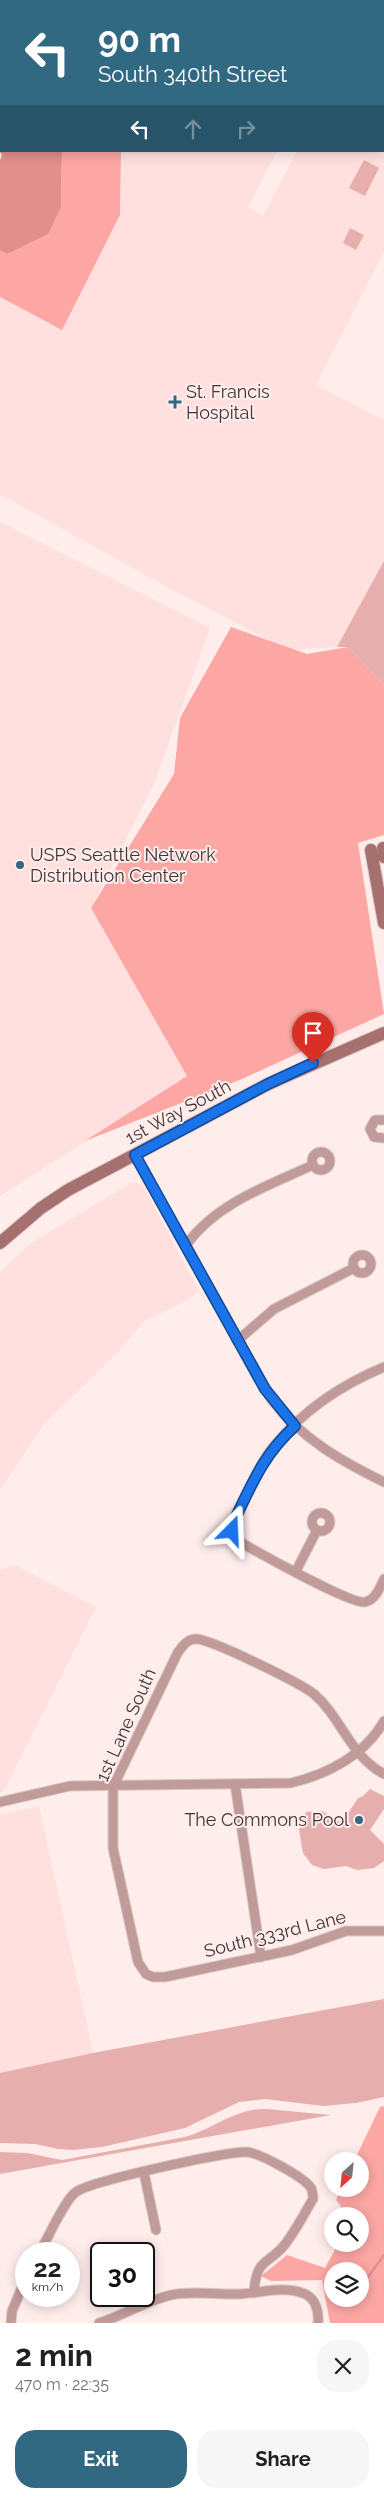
<!DOCTYPE html>
<meta charset="utf-8">
<style>
body{margin:0;font-family:Raleway,sans-serif;background:#f6f6f6;color:#202124;height:100vh;display:flex;flex-direction:column;font-size:19px;white-space:nowrap}
*{box-sizing:border-box;margin:0}
p{font-size:16px;color:#757577}
.icon{flex:none;width:28px;height:28px;fill:none;stroke:currentColor;stroke-width:2;stroke-linecap:round;stroke-linejoin:round}
.map{position:relative;height:2323px;overflow:hidden}
.panel{display:flex;flex-direction:column;background:#fff;flex:1}
.panel>*{flex:none}
.banner{position:absolute;left:0px;top:0px;width:385px;height:152px;box-shadow:0 2px 12px #0003;background:#316983;color:#fff;overflow:hidden}
.needle{width:32px;rotate:207deg}
.controls{position:absolute;left:324px;top:2152px;display:grid;gap:10px}
.controls a{display:grid;place-items:center;width:45px;height:45px;border-radius:50%;background:#fff;box-shadow:0 2px 12px #0003;font-size:25px}
.speed{position:absolute;left:15px;top:2242px;display:flex;gap:10px;font-size:25px;font-weight:700;text-align:center}
.speed>*{display:grid;place-content:center;width:65px;height:65px;border-radius:50%;background:#fff;box-shadow:0 2px 12px #0003;line-height:1}
.speed small{font-size:12px;font-weight:400}
.speed .limit{border:2px solid #111;border-radius:8px;background:#fff;color:#111}
.pin{position:absolute;display:grid;place-items:center;width:42px;height:42px;color:#fff;margin:-51px -21px;border-radius:50% 50% 50% 0;rotate:-45deg;box-shadow:0 0 5px #0007}
.pin .icon{rotate:45deg}
.me{position:absolute;width:55px;margin:-28px;rotate:21deg;stroke-linejoin:round;filter:drop-shadow(0 0 4px #0008)}
.turn{display:flex;align-items:center;gap:18px;height:105px;padding:0 15px;font-size:22px}
.turn .icon{width:65px;height:65px;stroke-width:2.5}
.turn b{display:block;font-size:35px;line-height:42px}
.lanes{display:flex;align-items:center;height:48px;padding:0 15px;background:#0003;justify-content:center;gap:25px;direction:ltr}
.lanes .off{opacity:.35}
.round{display:grid;place-items:center;flex:none;width:52px;height:52px;border-radius:20px;background:#f6f6f6}
.headline{display:flex;align-items:center;justify-content:space-between;height:85px;padding:0 15px}
h1{font-size:30px;font-weight:700;line-height:38px}
.button{display:flex;gap:10px;margin-top:auto;padding:10px 15px}
.button a{flex:1;height:58px;border-radius:20px;background:#316983;color:#fff;font-size:20px;font-weight:700;line-height:58px;text-align:center}
.button a+a{background:#f6f6f6;color:#202124}
.map>svg:first-child{display:block}
.built{fill:#ffe0df}
.green{fill:#e6aeac}
.forest{fill:#fca7a4;fill-rule:evenodd}
.water{fill:#e18e8c}
.lines{fill:none;stroke-linecap:round;stroke-linejoin:round}
.stream{stroke:#e18e8c;stroke-width:2.5}
.street-casing{stroke:#d9c8c7;stroke-width:11}
.secondary-casing{stroke:#d9c8c7;stroke-width:14}
.primary-casing{stroke:#d9c8c7;stroke-width:14}
.street{stroke:#c19b99;stroke-width:9}
.secondary{stroke:#a6706e;stroke-width:12}
.primary{stroke:#915150;stroke-width:12}
.route-casing{stroke:#114b97;stroke-width:12}
.route{stroke:#1a73e8;stroke-width:9}
.poi-dot{fill:#316983;stroke:#ffedec;stroke-width:2}
.labels{text-anchor:middle;stroke-width:4;stroke-linejoin:round;paint-order:stroke}
.poi-label{font-size:18px;fill:#403434;stroke:#ffedec;text-anchor:start}
.street-label{font-size:18px;fill:#403434;stroke:#ffedec}
</style>
<div class="map">
<svg width="384" height="2323" viewBox="0 0 384 2323">
<rect width="100%" height="100%" fill="#ffedec"/>
<g class="built">
<path d="M0 0H153L155 1H1V77Z"/>
<path d="M384 116V251L316 385 384 420V561L337 647 288 650 167 587 0 494V297L61 330 120 215 121 151H277L248 207 263 216 297 151H384Z"/>
<path d="M0 522 210 628 155 781 91 908 187 1076 0 1196Z"/>
<path d="M131 1183H138L144 1188 199 1291 184 1302 144 1321 117 1353 44 1424 0 1490V1272L31 1243Z"/>
<path d="M14 1565 96 1607 3 1792 0 1793V1570Z"/>
<path d="M39 1806 93 2053 0 2073V1815Z"/>
</g>
<g class="green">
<path d="M364 160 379 168 365 196 349 188Z"/>
<path d="M350 228 364 235 356 250 343 243Z"/>
<path d="M384 561V685L348 647H337Z"/>
<path d="M370 1789 384 1796V1809L370 1830 384 1844V1861L374 1868 357 1870 346 1866 324 1869 312 1865 303 1853 299 1830 306 1812 322 1811 342 1823 358 1798 363 1796Z"/>
<path d="M384 1999V2097L356 2103 323 2106 265 2099 239 2102 185 2128 102 2147 73 2150 58 2149 35 2144 0 2143V2073L93 2053Z"/>
<path d="M267 2109 331 2115 0 2174V2152L27 2153 62 2160 185 2137C214 2129 235 2108 267 2109Z"/>
</g>
<g class="forest">
<path d="M62 151H121L120 215 62 330 0 297V250L8 254 61 207Z"/>
<path d="M231 627 307 654 348 647 384 685V835L358 843 384 1014 242 1079 85 1141 187 1076 91 908 174 774 180 718Z"/>
<path d="M384 2106V2323H330L322 2280 271 2281 261 2276 287 2255 325 2268 338 2244H360V2216H348L336 2200 341 2189H360V2161H354L380 2107ZM332 2271H360V2299H332Z"/>
</g>
<path class="water" d="M0 118 1 151H62L61 207 48 234 7 254 0 250V160L2 155 0 152Z"/>
<g class="lines">
<path class="stream" d="M360 2288 384 2255"/>
<defs>
<g id="street">
<path d="M384 1120H375L370 1129 374 1137 384 1138"/>
<circle cx="321" cy="1161" r="9"/>
<path d="M135 1155 272 1400C302 1439 341 1461 384 1482"/>
<path d="M186 1245C217 1203 267 1186 313 1165"/>
<circle cx="362" cy="1264" r="9"/>
<path d="M237 1341 274 1309 354 1268"/>
<path d="M384 1367C343 1384 304 1410 275 1445 263 1458 256 1476 248 1492 242 1504 234 1517 232 1531L242 1543C259 1553 352 1605 365 1602 375 1600 380 1588 384 1579"/>
<circle cx="321" cy="1522" r="9"/>
<path d="M296 1571 317 1530"/>
<path d="M384 1774C350 1756 341 1717 314 1694 300 1683 211 1639 196 1639 187 1639 183 1646 178 1652L113 1787V1848L138 1962 146 1974 153 1977H165L292 1950 346 1931H384"/>
<path d="M235 1784 261 1957"/>
<path d="M0 1802 70 1786 291 1783C328 1774 365 1755 384 1721"/>
<path d="M144 2173 156 2230"/>
<path d="M39 2254C46 2241 66 2198 76 2192 91 2181 224 2152 246 2152 258 2152 304 2177 311 2188 313 2192 313 2195 313 2199 304 2214 296 2230 286 2243 270 2265 256 2256 254 2293"/>
<path d="M11 2323 12 2311 26 2278"/>
<path d="M99 2323C124 2315 146 2301 171 2295 192 2290 218 2295 240 2294 261 2293 284 2285 305 2294 316 2299 319 2312 318 2323"/>
</g>
<g id="secondary">
<path d="M383 848 384 857"/>
<path d="M371 850 384 923"/>
<path d="M0 1243 41 1208 68 1190 268 1084 384 1033"/>
</g>
<path id="primary" d="M197 0 199 1"/>
</defs>
<use href="#street" class="street-casing"/>
<use href="#secondary" class="secondary-casing"/>
<use href="#primary" class="primary-casing"/>
<use href="#street" class="street"/>
<use href="#secondary" class="secondary"/>
<use href="#primary" class="primary"/>
</g>
<g class="lines">
<defs>
<path id="route" d="M232 1531 233 1523C252 1484 263 1455 295 1426L265 1389 135 1155 268 1084 313 1063"/>
</defs>
<use href="#route" class="route-casing"/>
<use href="#route" class="route"/>
</g>
<g class="poi-dot">
<path d="M172.5 394.5h5v5h5v5h-5v5h-5v-5h-5v-5h5z"/>
<circle cx="20" cy="865" r="5"/>
<circle cx="359" cy="1820" r="5"/>
</g>
<g class="labels">
<g class="poi-label">
<text x="186" y="398">St. Francis<tspan x="186" dy="21">Hospital</tspan></text>
<text x="30" y="861">USPS Seattle Network<tspan x="30" dy="21">Distribution Center</tspan></text>
<text x="349" y="1826" text-anchor="end">The Commons Pool</text>
</g>
<g class="street-label">
<text transform="translate(178 1112) rotate(-28)" y="6">1st Way South</text>
<text transform="translate(126 1725) rotate(-66)" y="6">1st Lane South</text>
<text transform="translate(275 1934) rotate(-14)" y="6">South 333rd Lane</text>
</g>
</g>
</svg>
<div class="controls">
<a><svg class="needle" viewBox="-14 -14 28 28"><path d="M0-13l5 13h-10z" fill="#e53935"/><path d="M0 13l5-13h-10z" fill="#757577"/></svg></a>
<a><svg class="icon" aria-label="search" viewBox="0 0 24 24"><circle cx="10" cy="10" r="6"/><path d="M15 15l6 6"/></svg></a>
<a><svg class="icon" aria-label="layers" viewBox="0 0 24 24"><path d="M12 4l9 5-9 5-9-5zM3 14l9 5 9-5"/></svg></a>
</div>
<div class="speed"><div>22<small>km/h</small></div><div class="limit">30</div></div>
<div class="pin" style="left:313px;top:1063px;background:#d93025"><svg class="icon" aria-label="arrive" viewBox="0 0 24 24"><path d="M6 21V4h12l-3 4 3 4H6"/></svg></div>
<svg class="me" style="left:232px;top:1531px" viewBox="-20 -20 40 40"><path d="M0-17L14 15 0 8-14 15z" fill="#1a73e8" stroke="#fff" stroke-width="4"/></svg>
<div class="banner">
<div class="turn"><svg class="icon" aria-label="left" viewBox="0 0 24 24"><path d="M17 20v-9H6M10 6l-5 5 5 5"/></svg><div><b>90 m</b>South 340th Street</div></div>
<div class="lanes"><svg class="icon" aria-label="left" viewBox="0 0 24 24"><path d="M17 20v-9H6M10 6l-5 5 5 5"/></svg><svg class="icon off" aria-label="ahead" viewBox="0 0 24 24"><path d="M12 20V5M6 11l6-6 6 6"/></svg><svg class="icon off" aria-label="right" viewBox="0 0 24 24"><path d="M7 20v-9h11M14 6l5 5-5 5"/></svg></div>
</div>
</div>
<section class="panel">
<div class="headline"><div><h1>2 min</h1><p>470 m · 22:35</p></div><a class="round"><svg class="icon" aria-label="close" viewBox="0 0 24 24"><path d="M6 6l12 12M18 6L6 18"/></svg></a></div>
<div class="button"><a>Exit</a><a>Share</a></div>
</section>
